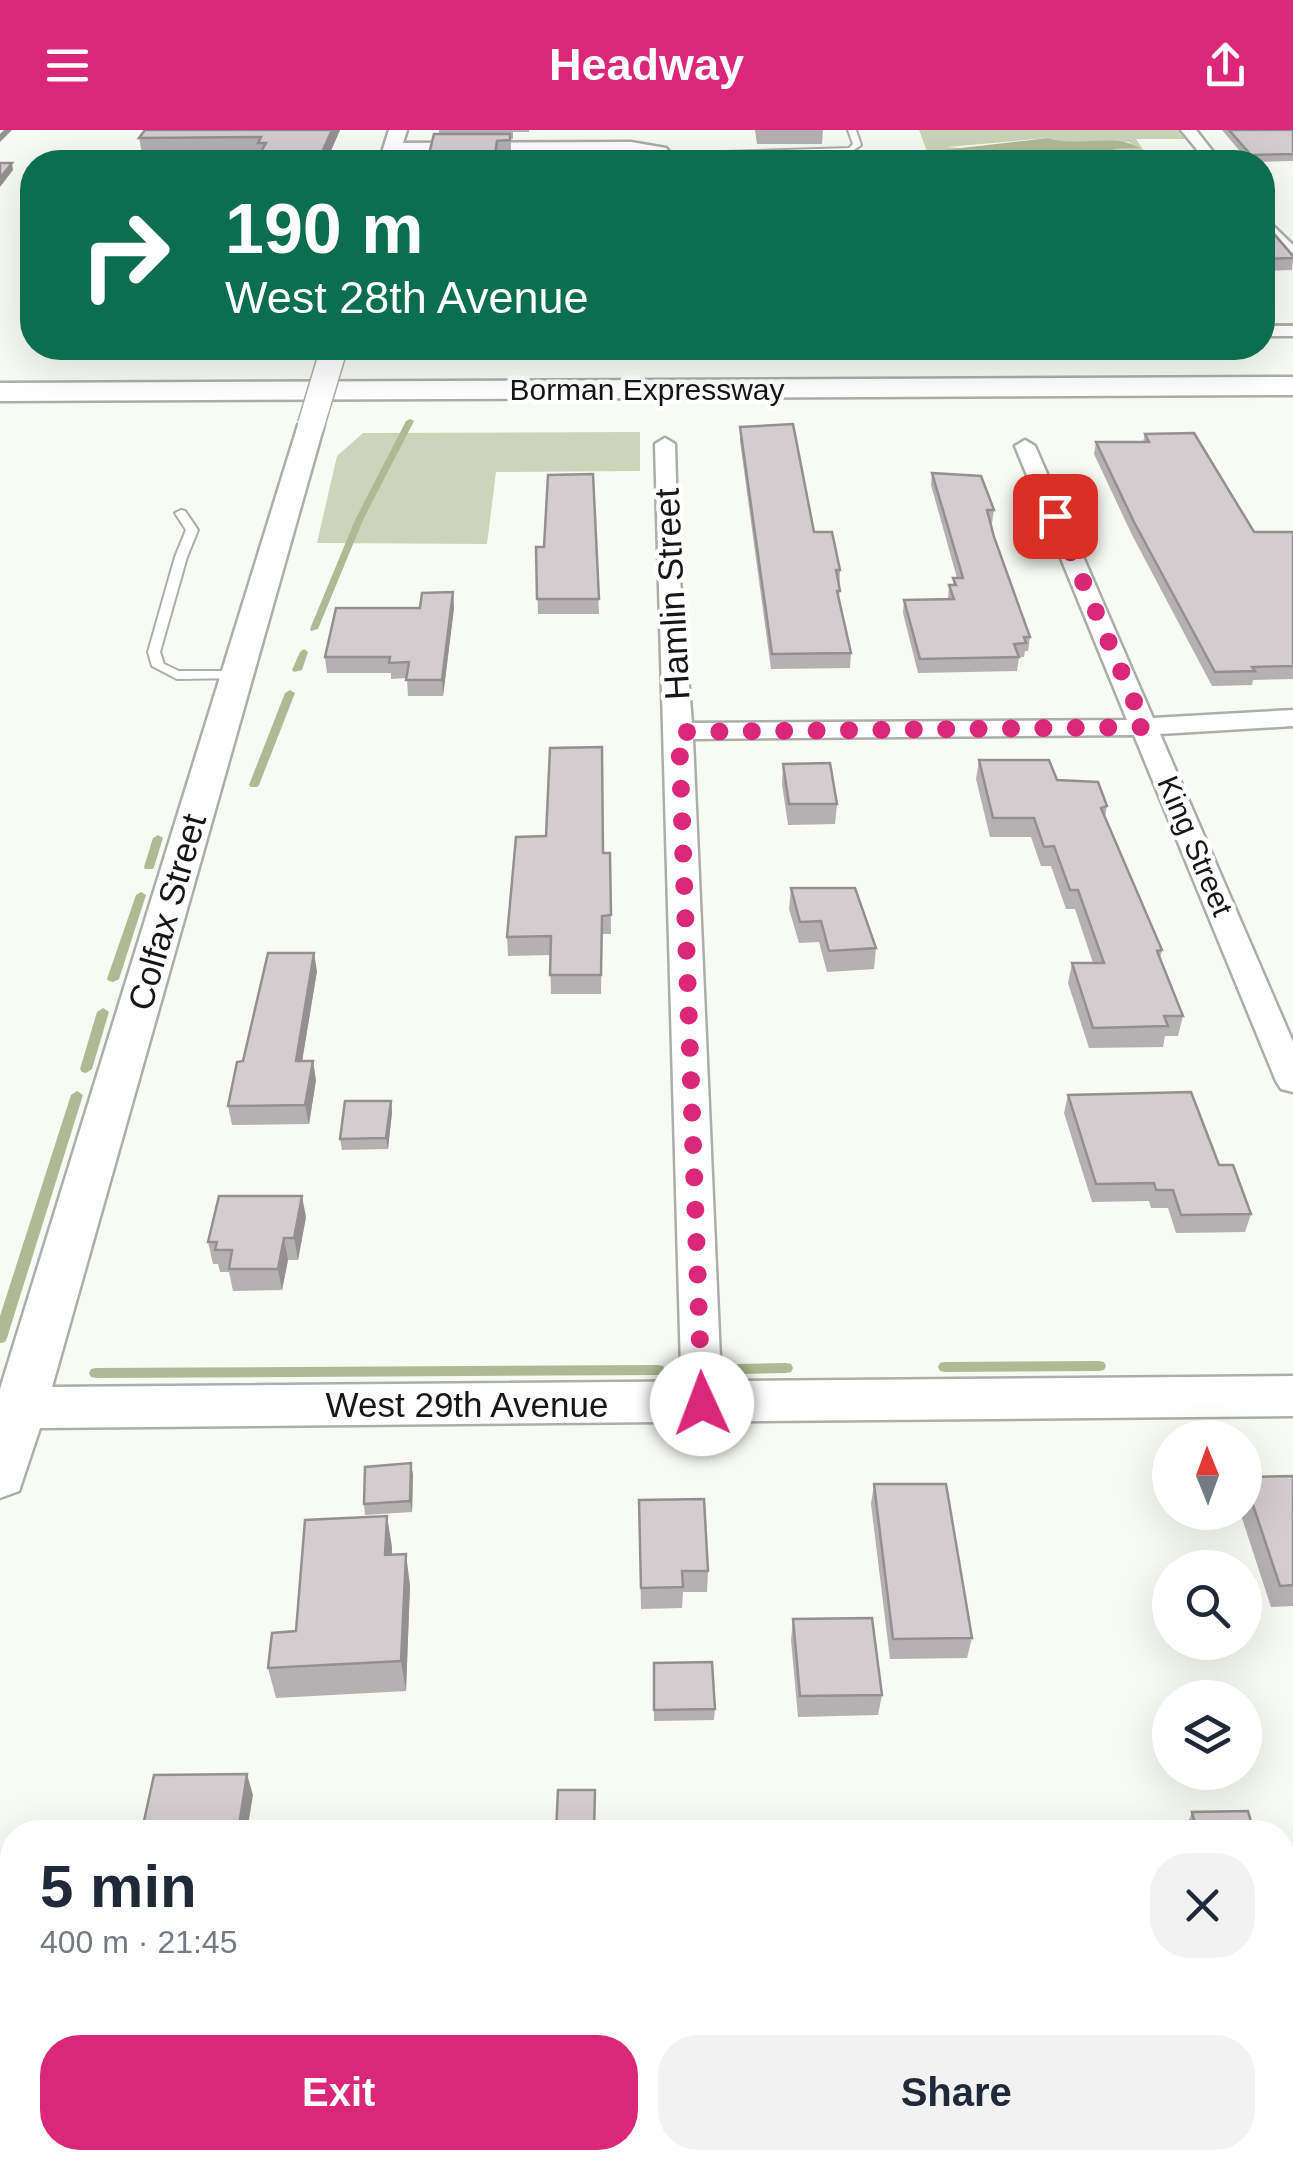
<!DOCTYPE html>
<meta charset="utf-8">
<style>
body{margin:0;font-family:Arial,sans-serif;background:#f2f2f3;color:#1f2937;height:100vh;display:flex;flex-direction:column;font-size:38px;white-space:nowrap}
*{box-sizing:border-box;margin:0}
p{font-size:32px;color:#747a83}
.icon{flex:none;width:55px;height:55px;fill:none;stroke:currentColor;stroke-width:2;stroke-linecap:round;stroke-linejoin:round}
.map{position:relative;flex:1;overflow:hidden}
.sheet{position:absolute;left:0px;top:1690px;width:1295px;height:350px;display:flex;flex-direction:column;background:#fff;border-radius:40px 40px 0 0;box-shadow:0 10px 40px #0002}
.sheet>*{flex:none}
.top-card{position:absolute;left:20px;top:20px;width:1255px;height:210px;border-radius:40px;box-shadow:0 10px 40px #0002;background:#0b6e4f;color:#fff;overflow:hidden}
.needle{width:65px;rotate:359deg}
.buttons{position:absolute;left:1152px;top:1290px;display:grid;gap:20px}
.buttons a{display:grid;place-items:center;width:110px;height:110px;border-radius:50%;background:#fff;box-shadow:0 10px 40px #0002;font-size:50px}
.pin{position:absolute;display:grid;place-items:center;width:85px;height:85px;color:#fff;margin:-42px;border-radius:20px;box-shadow:0 5px 15px #0006}
.me{position:absolute;width:110px;margin:-55px;rotate:358deg;stroke-linejoin:round;filter:drop-shadow(0 0 8px #0008)}
.turn{display:flex;align-items:center;gap:35px;height:210px;padding:0 40px;font-size:45px}
.turn .icon{width:130px;height:130px;stroke-width:2.5}
.turn b{display:block;font-size:70px;line-height:85px}
.round{display:grid;place-items:center;flex:none;width:105px;height:105px;border-radius:40px;background:#f2f2f3}
.headline{display:flex;align-items:center;justify-content:space-between;height:170px;padding:0 40px}
h1{font-size:60px;font-weight:600;line-height:75px}
.cta{display:flex;gap:20px;margin-top:auto;padding:20px 40px}
.cta a{flex:1;height:115px;border-radius:40px;background:#db2777;color:#fff;font-size:40px;font-weight:600;line-height:115px;text-align:center}
.cta a+a{background:#f2f2f3;color:#1f2937}
header{display:flex;justify-content:space-between;align-items:center;height:130px;padding:0 40px;background:#db2777;color:#fff;font-size:45px;font-weight:600}
.map>svg:first-child{display:block}
.green{fill:#ccd4b9}
.water{fill:#afba95}
.lines{fill:none;stroke-linecap:round;stroke-linejoin:round}
.stream{fill:#afba95;fill-rule:evenodd}
.service-casing{stroke:#acaea9;stroke-width:4}
.minor-casing{stroke:#acaea9;stroke-width:5}
.tertiary-casing{stroke:#acaea9;stroke-width:5}
.motorway-casing{stroke:#acaea9;stroke-width:5}
.service{fill:#fff;fill-rule:evenodd}
.minor{fill:#fff;fill-rule:evenodd}
.tertiary{fill:#fff;fill-rule:evenodd}
.motorway{fill:#fff;fill-rule:evenodd}
.tertiary-bridge-casing{stroke:#acaea9;stroke-width:29;stroke-linecap:butt}
.tertiary-bridge{stroke:#fff;stroke-width:26}
.wall{fill:#b5b0b2}
.shaded-wall{fill:#949091}
.building{fill:#d3cdcf;stroke:#949091;stroke-width:2.5}
.route{stroke:#db2777;stroke-width:18;stroke-dasharray:0 32.4}
.labels{text-anchor:middle;stroke-width:9;stroke-linejoin:round;paint-order:stroke}
.far-street-label{font-size:30px;fill:#161614;stroke:#fff}
.street-label{font-size:35px;fill:#161614;stroke:#fff}
</style>
<header><svg class="icon" aria-label="menu" viewBox="0 0 24 24"><path d="M4 6h16M4 12h16M4 18h16"/></svg>Headway<svg class="icon" aria-label="share" viewBox="0 0 24 24"><path d="M12 15V3M7 8l5-5 5 5M5 13v7h14v-7"/></svg></header>
<div class="map">
<svg width="1293" height="2040" viewBox="0 0 1293 2040">
<rect width="100%" height="100%" fill="#f8faf4"/>
<g class="green">
<path d="M919 0H1182L1189 9H1136L1146 24H1113V19L1138 18 1129 12 1069 14 1048 8 947 17 1072 28 1076 32H691L690 25 928 24Z"/>
<path d="M640 302V341L496 342 487 414 317 413 337 326 363 303Z"/>
</g>
<path class="water" d="M1048 8C1076 18 1116 2 1139 18L1114 19 1112 26 1091 28H951L944 20Z"/>
<g class="lines">
<g class="stream">
<rect x="1262" y="193" width="31" height="4"/>
<path d="M410 289 414 291 363 390 318 499 311 501 310 499 355 390 406 291Z"/>
<path d="M304 519 308 522 302 540 294 542 292 540 300 522Z"/>
<path d="M290 560 295 563 259 655 257 657H251L249 655 285 563Z"/>
<path d="M158 705 163 708 154 737 153 739H145L144 737 153 708Z"/>
<path d="M141 762 146 765 119 849 113 852 109 851 107 849 136 765Z"/>
<path d="M103 878 109 882 92 939 86 943 82 942 80 939 97 882Z"/>
<path d="M77 961 83 965 7 1208 5 1212 0 1213V1186L71 965Z"/>
<path d="M1099 1231 1104 1232 1106 1236 1104 1240 1099 1241 945 1242 940 1241 938 1237 940 1233 945 1232Z"/>
<path d="M786 1233 791 1234 793 1238 791 1242 786 1243 739 1244 734 1243 732 1239 734 1235 739 1234Z"/>
<path d="M658 1235 663 1236 665 1240 663 1244 658 1245 96 1248 91 1247 89 1243 91 1239 96 1238Z"/>
</g>
<defs>
<g id="service">
<path d="M848 0H856L861 15 851 22 666 26 662 24 849 18 853 14Z"/>
<path d="M187 26 208 32H147L151 30Z"/>
<path d="M181 380 185 381 198 400 187 427 160 522 164 534 179 541H237L243 545 241 548 177 549 152 536 148 522 175 427 186 400 175 383Z"/>
</g>
<g id="minor">
<path d="M1181 0H1196L1221 32H1207Z"/>
<path d="M631 12 666 18 678 32H663L656 25 631 20 393 21 386 17 393 13Z"/>
<path d="M1262 85 1293 115V130L1287 129 1262 100Z"/>
<rect x="1262" y="196" width="31" height="10"/>
<path d="M665 308 675 314 678 426 692 593 1127 590 1015 316 1025 310 1035 316 1153 588 1293 580V596L1160 604 1293 912V962L1281 959 1276 951 1134 605 693 609 722 1274 716 1285 702 1290 688 1285 682 1274 655 314Z"/>
</g>
<g id="tertiary">
<path d="M389 0H407L397 32H379Z"/>
<path d="M311 287 324 295 52 1257 1293 1246V1286L40 1298 19 1361 0 1368V1259L298 295Z"/>
</g>
<path id="motorway" d="M1293 247V265L0 271V253Z"/>
</defs>
<use href="#service" class="service-casing"/>
<use href="#minor" class="minor-casing"/>
<use href="#tertiary" class="tertiary-casing"/>
<use href="#motorway" class="motorway-casing"/>
<use href="#service" class="service"/>
<use href="#minor" class="minor"/>
<use href="#tertiary" class="tertiary"/>
<use href="#motorway" class="motorway"/>
<defs>
<path id="tertiary-bridge" d="M311 295 334 218"/>
</defs>
<use href="#tertiary-bridge" class="tertiary-bridge-casing"/>
<use href="#tertiary-bridge" class="tertiary-bridge"/>
</g>
<g class="wall">
<path d="M340 0 326 32H255L259 25V22L142 23 139 8Z"/>
<path d="M439 0H529V2H513V9H511V31H498L439 4Z"/>
<path d="M755 0H823L822 14H757Z"/>
<path d="M1222 0H1293V31L1249 32Z"/>
<path d="M1262 90 1293 126 1292 140 1262 141Z"/>
<path d="M740 297 840 440 839 471 851 523 850 538 771 539 740 311Z"/>
<path d="M1145 304 1254 402H1293V549L1253 550 1252 555 1212 556 1132 405 1094 324 1096 312H1143Z"/>
<path d="M932 343 994 380 992 393H990L994 407 1030 507 1028 521H1025L1024 527H1019L1017 541 918 543 903 483 904 470 948 469 949 455H953V448H957L931 355Z"/>
<path d="M593 344 599 484H538L536 417H544Z"/>
<path d="M453 462 454 478 443 566H408L407 548 391 549V543H327L325 527 420 478Z"/>
<path d="M979 630 1057 650 1107 676 1105 687 1162 820 1160 829 1183 886 1178 906H1165L1163 917 1089 918 1068 853 1072 833H1093L1075 779H1066L1051 736H1041L1031 707H990L976 649Z"/>
<path d="M783 634 837 674 835 694 788 695 782 654Z"/>
<path d="M603 723H610L611 804H602L601 864H551L550 825 508 826 507 807Z"/>
<path d="M791 758 876 818 874 839 827 842 819 812 799 813 789 779Z"/>
<path d="M317 841 302 931 316 950 309 994 232 995 228 976 243 931Z"/>
<path d="M1068 965 1219 1035 1251 1084 1245 1102 1176 1103 1168 1078H1151L1149 1071 1092 1072 1064 983Z"/>
<path d="M391 971 392 982 388 1019 342 1020 340 1009Z"/>
<path d="M306 1087 298 1130H288L282 1160 233 1161 229 1142H220L218 1134H213L208 1112Z"/>
<path d="M413 1344 412 1382 365 1385 364 1374Z"/>
<path d="M1293 1346V1476L1271 1477 1240 1382H1245V1347Z"/>
<path d="M874 1354 972 1508 967 1528 890 1529 871 1374Z"/>
<path d="M639 1370 708 1441 707 1462H683L682 1478 641 1479Z"/>
<path d="M387 1386 392 1424 410 1455 406 1561 276 1568 268 1538Z"/>
<path d="M793 1489 882 1565 878 1585 798 1587 791 1510Z"/>
<path d="M654 1533 715 1579 714 1590 654 1591Z"/>
<path d="M1192 1682 1254 1702H1190L1188 1692Z"/>
<path d="M12 1836V1999L0 2000V1837Z"/>
<path d="M1282 1858 1293 1890V1933L1290 1937H1282Z"/>
</g>
<g class="shaded-wall">
<path d="M4 0H12L0 12V4Z"/>
<path d="M332 0H340L326 32H318Z"/>
<path d="M497 11 498 32H494Z"/>
<path d="M12 33 13 40 0 57V48Z"/>
<path d="M453 462 454 478 443 566 442 550Z"/>
<path d="M314 823 317 841 299 950 296 931Z"/>
<path d="M313 931 316 950 309 994 305 975Z"/>
<path d="M391 971 392 982 388 1019 386 1008Z"/>
<path d="M302 1066 306 1087 298 1130 294 1108Z"/>
<path d="M284 1108 288 1130 282 1160 278 1139Z"/>
<path d="M411 1333 413 1344 412 1382 410 1371Z"/>
<path d="M387 1386 392 1417 390 1456 385 1425Z"/>
<path d="M406 1424 410 1455 406 1561 401 1531Z"/>
<path d="M247 1644 253 1665 247 1702H238Z"/>
</g>
<g class="building">
<path d="M145 0H332L318 31H322V32H255L266 13H258L261 7 139 8Z"/>
<path d="M1229 0H1293V24L1251 25Z"/>
<path d="M434 4H510V10L497 11 494 32H427Z"/>
<path d="M0 33H12L0 48Z"/>
<path d="M1262 90 1293 126V128L1262 129Z"/>
<path d="M793 294 814 402H832L840 440H836L840 461H837L851 523 772 524 740 297Z"/>
<path d="M1194 303 1254 402H1293V536L1252 537 1255 541 1215 542 1134 392 1096 312H1149L1145 304Z"/>
<path d="M932 343 981 346 994 380H987L994 407 1030 507H1024L1026 513 1014 514 1019 527 920 529 904 470 954 469 949 455H956L953 448H963Z"/>
<path d="M593 344 599 469H537L536 417H544L548 345Z"/>
<path d="M453 462 442 550H406L409 532 389 533 390 527H325L336 478H420L422 463Z"/>
<path d="M602 617 603 723H610L611 785 602 786 601 845H550L551 806 507 807 516 707 546 706 550 618Z"/>
<path d="M979 630H1049L1057 650 1098 652 1107 676 1101 678 1162 820 1157 821 1183 886H1164L1168 896 1093 898 1072 833H1104L1078 760H1070L1054 716 1044 717 1034 688H993Z"/>
<path d="M830 633 837 674H789L783 634Z"/>
<path d="M791 758H855L876 818 829 821 821 791 800 792Z"/>
<path d="M268 823H314L296 931H313L305 975 228 976 237 932 243 931Z"/>
<path d="M1191 962 1219 1035H1233L1251 1084 1181 1085 1173 1060H1156L1154 1053 1096 1054 1068 965Z"/>
<path d="M345 971H391L386 1008 340 1009Z"/>
<path d="M219 1066H302L294 1108H284L278 1139H229L232 1120H215L217 1112H208Z"/>
<path d="M411 1333 410 1371 364 1374 365 1337Z"/>
<path d="M1293 1346V1455L1280 1456 1245 1351V1347Z"/>
<path d="M874 1354H946L972 1508 893 1509Z"/>
<path d="M704 1369 708 1441H682L683 1457 641 1458 639 1370Z"/>
<path d="M387 1386 385 1425 406 1424 401 1531 268 1538 272 1503 296 1501 305 1390Z"/>
<path d="M872 1488 882 1565 800 1566 793 1489Z"/>
<path d="M712 1532 715 1579 654 1580V1533Z"/>
<path d="M247 1644 238 1702H57L58 1695 144 1691 154 1645Z"/>
<path d="M558 1660H595L594 1702H556Z"/>
<path d="M1248 1681 1254 1702H1197L1192 1682Z"/>
<path d="M12 1836V1981L0 1982V1837Z"/>
<path d="M1282 1858H1284L1293 1890V1920H1282Z"/>
</g>
<g class="lines">
<path class="route" d="M702 1274 679 602 1145 597 1055 386"/>
</g>
<g class="labels">
<g class="far-street-label">
<text x="647" y="270">Borman Expressway</text>
<text transform="translate(1195 716) rotate(67)" y="10">King Street</text>
</g>
<g class="street-label">
<text transform="translate(672 464) rotate(-93)" y="12">Hamlin Street</text>
<text transform="translate(167 782) rotate(-74)" y="12">Colfax Street</text>
<text x="467" y="1287">West 29th Avenue</text>
</g>
</g>
</svg>
<div class="buttons">
<a><svg class="needle" viewBox="-14 -14 28 28"><path d="M0-13l5 13h-10z" fill="#e53935"/><path d="M0 13l5-13h-10z" fill="#747a83"/></svg></a>
<a><svg class="icon" aria-label="search" viewBox="0 0 24 24"><circle cx="10" cy="10" r="6"/><path d="M15 15l6 6"/></svg></a>
<a><svg class="icon" aria-label="layers" viewBox="0 0 24 24"><path d="M12 4l9 5-9 5-9-5zM3 14l9 5 9-5"/></svg></a>
</div>
<div class="pin" style="left:1055px;top:386px;background:#d93025"><svg class="icon" aria-label="arrive" viewBox="0 0 24 24"><path d="M6 21V4h12l-3 4 3 4H6"/></svg></div>
<svg class="me" style="left:702px;top:1274px" viewBox="-20 -20 40 40"><circle r="19" fill="#fff"/><path d="M0-13L10 11 0 6-10 11z" fill="#db2777"/></svg>
<div class="top-card">
<div class="turn"><svg class="icon" aria-label="right" viewBox="0 0 24 24"><path d="M7 20v-9h11M14 6l5 5-5 5"/></svg><div><b>190 m</b>West 28th Avenue</div></div>
</div>
<section class="sheet">
<div class="headline"><div><h1>5 min</h1><p>400 m · 21:45</p></div><a class="round"><svg class="icon" aria-label="close" viewBox="0 0 24 24"><path d="M6 6l12 12M18 6L6 18"/></svg></a></div>
<div class="cta"><a>Exit</a><a>Share</a></div>
</section>
</div>
